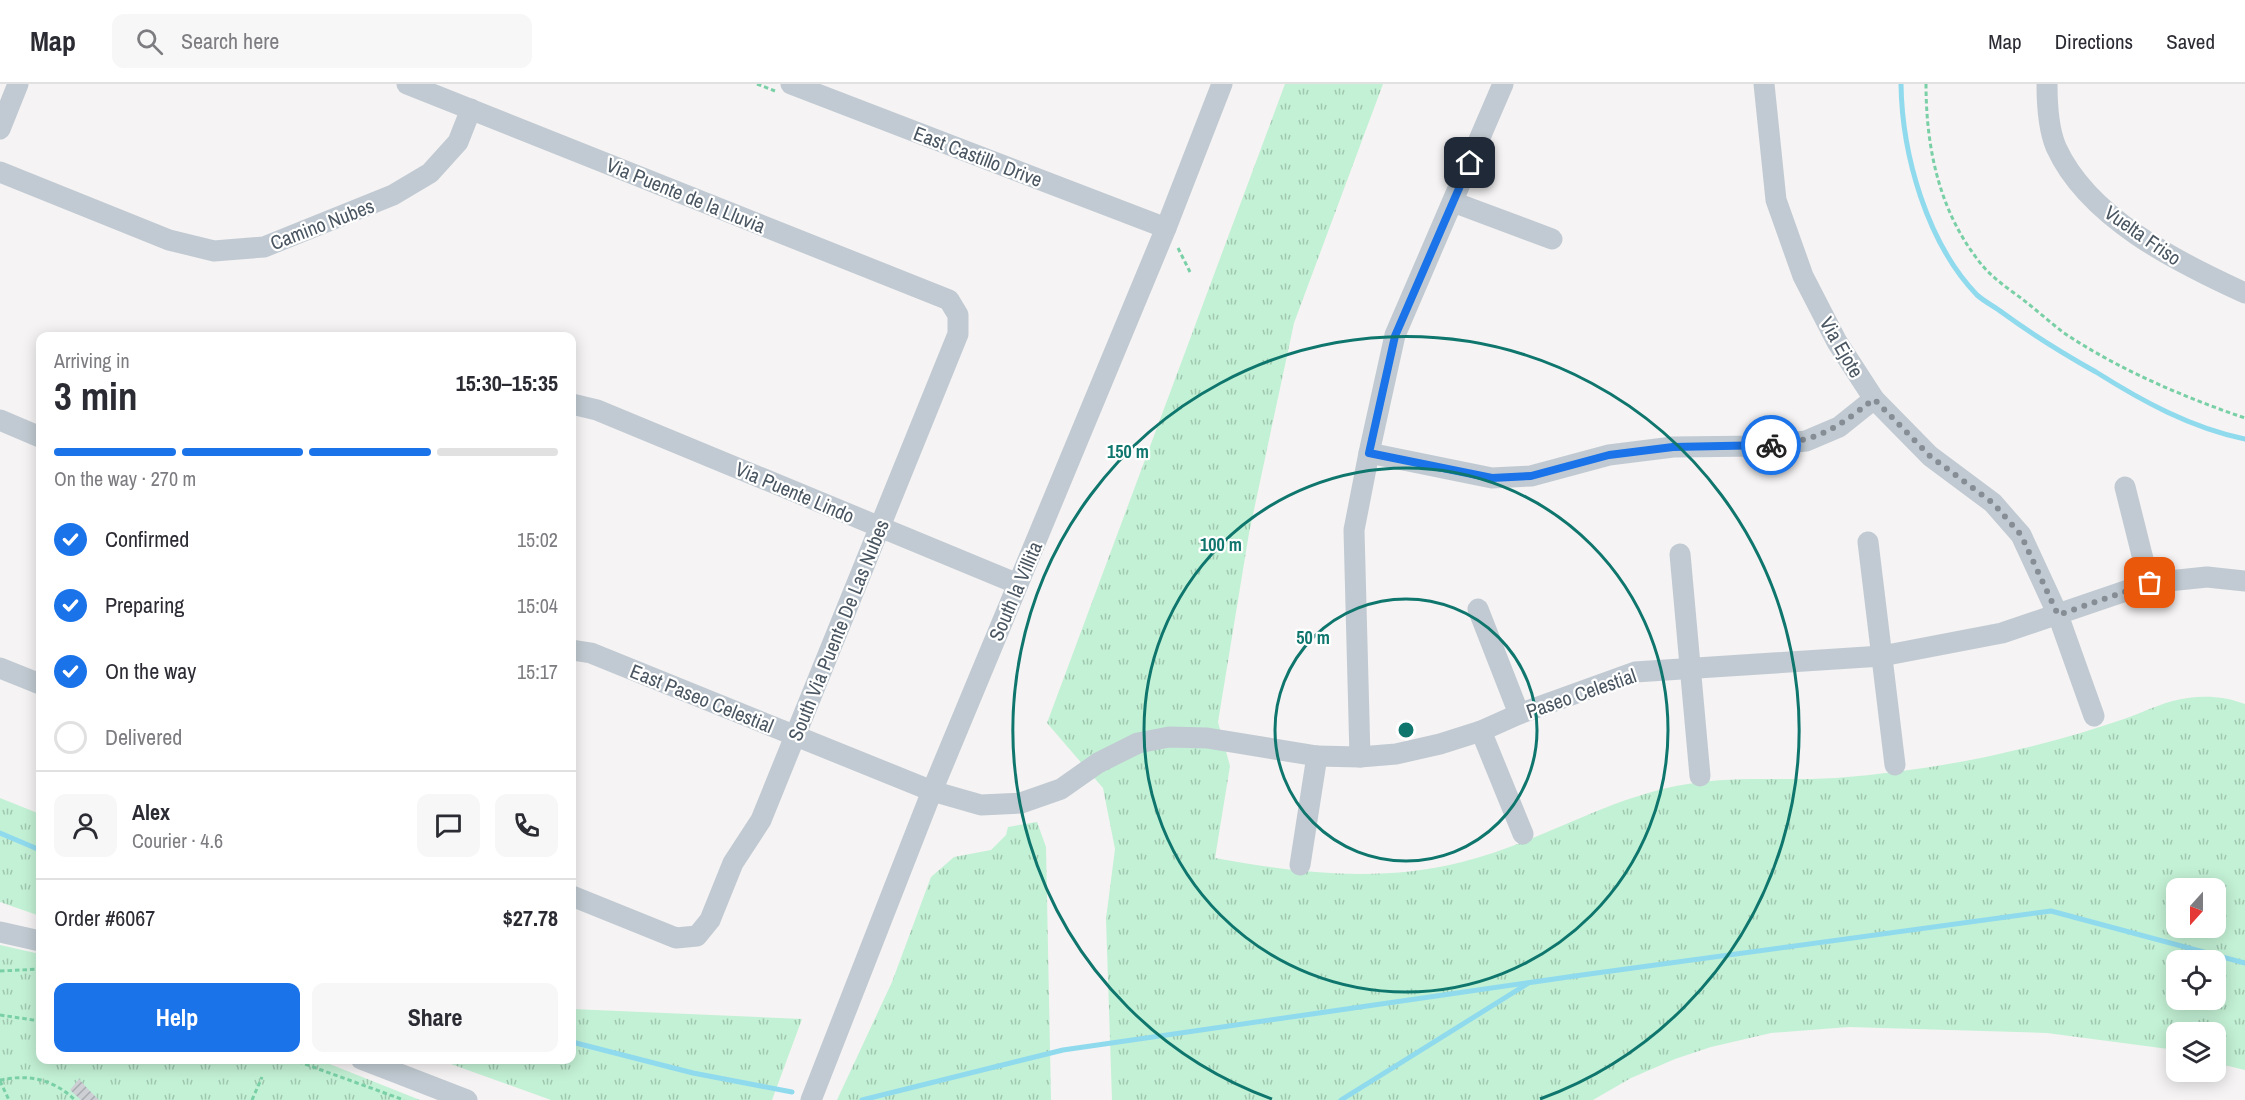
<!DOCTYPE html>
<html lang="en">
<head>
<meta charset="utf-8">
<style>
	body { margin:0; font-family:"Archivo Narrow",sans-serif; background:#f7f7f7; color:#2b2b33; height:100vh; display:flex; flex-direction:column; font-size:22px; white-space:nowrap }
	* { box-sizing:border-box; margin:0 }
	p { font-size:20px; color:#7c7c81 }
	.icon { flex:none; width:33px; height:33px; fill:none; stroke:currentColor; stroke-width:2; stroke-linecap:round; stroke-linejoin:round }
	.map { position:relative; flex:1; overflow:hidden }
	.sheet { position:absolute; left:36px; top:248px; width:540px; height:732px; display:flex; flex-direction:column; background:#fff; border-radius:12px; box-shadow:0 3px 15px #0003 }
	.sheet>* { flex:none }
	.needle { width:39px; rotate:201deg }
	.fabs { position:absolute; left:2166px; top:794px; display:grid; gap:12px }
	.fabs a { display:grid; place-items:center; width:60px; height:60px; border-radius:12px; background:#fff; box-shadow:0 3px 15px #0003; font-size:30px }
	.pin { position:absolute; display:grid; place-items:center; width:51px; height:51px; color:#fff; margin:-26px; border-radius:12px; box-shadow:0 3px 9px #0006 }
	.courier { position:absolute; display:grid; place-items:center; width:60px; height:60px; margin:-30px; border:4px solid #1a73e8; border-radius:50%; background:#fff; color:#222; box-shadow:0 2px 8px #0007 }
	.overview em { font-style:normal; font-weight:700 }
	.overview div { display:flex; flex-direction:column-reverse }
	.overview { display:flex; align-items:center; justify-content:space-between; height:102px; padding:0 18px }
	h1 { font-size:39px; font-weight:700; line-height:45px }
	.bar { display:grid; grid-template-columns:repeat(4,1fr); gap:9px 6px; align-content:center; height:72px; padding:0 18px }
	.bar i { height:8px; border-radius:4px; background:#e1e1e2 }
	.bar .current { background:#1a73e8 }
	.bar p { grid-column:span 4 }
	.line { display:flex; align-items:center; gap:15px; padding:0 18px; border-top:2px solid #e1e1e2 }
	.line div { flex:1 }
	.round { display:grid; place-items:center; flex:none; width:63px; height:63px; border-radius:12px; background:#f7f7f7 }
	ol { padding:0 18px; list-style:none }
	li { display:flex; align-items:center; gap:18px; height:66px }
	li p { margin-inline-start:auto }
	li .icon { padding:6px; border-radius:50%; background:#1a73e8; color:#fff; stroke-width:4 }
	li:last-child { color:#7c7c81 }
	li i { width:33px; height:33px; border:3px solid #e1e1e2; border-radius:50% }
	.action { display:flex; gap:12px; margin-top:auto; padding:12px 18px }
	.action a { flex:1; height:69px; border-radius:12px; background:#1a73e8; color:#fff; font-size:24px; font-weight:700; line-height:69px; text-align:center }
	.action a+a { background:#f7f7f7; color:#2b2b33 }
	header { display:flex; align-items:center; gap:36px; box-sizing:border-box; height:84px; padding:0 30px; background:#fff; border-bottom:2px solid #e1e1e2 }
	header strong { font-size:28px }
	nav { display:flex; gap:33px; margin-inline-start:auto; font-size:21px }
	.search { width:420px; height:54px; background:#f7f7f7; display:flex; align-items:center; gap:15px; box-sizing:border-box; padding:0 21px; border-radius:12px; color:#7c7c81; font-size:22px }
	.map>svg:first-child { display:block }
</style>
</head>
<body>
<header>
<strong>Map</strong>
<div class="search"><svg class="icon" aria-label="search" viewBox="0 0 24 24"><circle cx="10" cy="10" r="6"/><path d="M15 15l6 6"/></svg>Search here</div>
<nav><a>Map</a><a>Directions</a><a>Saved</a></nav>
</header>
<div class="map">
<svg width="2245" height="1016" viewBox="0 0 2245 1016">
	<defs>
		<pattern id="grass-tufts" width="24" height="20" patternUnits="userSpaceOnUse" patternTransform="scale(1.5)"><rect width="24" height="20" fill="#c3f1d5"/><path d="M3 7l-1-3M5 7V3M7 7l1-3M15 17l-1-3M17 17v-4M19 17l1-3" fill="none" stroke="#a0c6b0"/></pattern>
		<pattern id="building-hatch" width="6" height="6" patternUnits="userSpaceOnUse" patternTransform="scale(1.5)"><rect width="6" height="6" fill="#cdcfd5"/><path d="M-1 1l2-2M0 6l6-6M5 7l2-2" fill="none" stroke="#a8abb0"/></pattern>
	</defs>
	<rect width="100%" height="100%" fill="#f5f3f3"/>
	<g fill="url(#grass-tufts)" fill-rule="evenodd">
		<path d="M1285,0H1383L1294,239L1249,449L1218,638L1230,682L1215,774C1297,789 1380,799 1462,778C1540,759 1609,712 1688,700C1736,692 1787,697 1836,694C1898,689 1960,680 2020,665C2056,657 2092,646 2127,634C2146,627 2168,616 2188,614C2207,611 2227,613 2245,620V986L2216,979V948H2176V966L2047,949L1849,943L1771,949L1711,963L1675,975L1631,994L1593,1016H1112L1106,835L1115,765L1103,704L1047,639ZM2176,804H2216V843H2176ZM2176,876H2216V915H2176Z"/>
		<polygon points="0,714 40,730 40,832 0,818"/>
		<polygon points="1037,738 1046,763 1051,1016 837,1016 892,898 931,793 954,773 991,766 1006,751 1008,743"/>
		<polygon points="0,861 40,870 40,975 317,975 420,1016 0,1016"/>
		<polygon points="572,925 802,935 772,1016 551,1016 437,975 572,975"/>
	</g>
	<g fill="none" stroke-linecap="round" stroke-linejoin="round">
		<g stroke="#90daee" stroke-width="5">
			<path d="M1901,0C1902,71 1927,159 1977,211C1985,218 1995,223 2003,229C2033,251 2064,270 2096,288C2142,317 2191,344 2245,355"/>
			<polyline points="0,749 40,766"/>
			<polyline points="572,958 693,989 792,1008"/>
			<polyline points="862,1016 1063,966 1582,891 2051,827 2245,879"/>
			<polyline points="1341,1016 1527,900"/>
		</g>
	</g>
	<polygon fill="url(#building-hatch)" points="79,995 86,1003 99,1016 81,1016 70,1006"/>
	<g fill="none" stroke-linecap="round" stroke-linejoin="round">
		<g stroke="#7ad0a6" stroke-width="3" stroke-dasharray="4.5 3" stroke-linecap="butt">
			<polyline points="757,0 775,7"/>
			<path d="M1926,0C1926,61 1938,122 1975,172C1986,188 1999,198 2014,209C2031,221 2047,236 2064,249C2118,285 2183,313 2245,334"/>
			<polyline points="1178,164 1190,188"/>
			<polyline points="0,887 40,885"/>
			<polyline points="0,931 40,937"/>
			<polyline points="291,975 404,1016"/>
			<path d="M0,996C29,990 53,995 75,1016"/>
			<polyline points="0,997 9,1016"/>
			<polyline points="252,1016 262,993"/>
		</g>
		<g stroke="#c1cad2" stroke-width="21">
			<polyline points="407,0 949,216 958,231 958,250 761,736 733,779 710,836 697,852 676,854 572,812"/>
			<polyline points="791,0 1166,144"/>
			<polyline points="1764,0 1776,116 1803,192 1837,258 1874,315 1930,372 1993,419 2021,451 2058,531 2094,632"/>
			<path d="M2047,0C2047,20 2048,44 2056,63C2088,134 2177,178 2245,209"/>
			<polyline points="0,45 18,0"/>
			<polyline points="0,88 169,156 214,167 264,163 393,111 430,89 458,58 471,25"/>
			<polyline points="1453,118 1552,155"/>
			<polyline points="572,320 597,326 1018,500"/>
			<polyline points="0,336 40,353"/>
			<polyline points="1369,369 1492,394 1531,392 1609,371 1673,363 1760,362 1806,357 1839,343 1874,315"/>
			<polyline points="2125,403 2149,499"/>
			<polyline points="1868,458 1895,681"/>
			<polyline points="1680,470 1700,692"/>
			<polyline points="1478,525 1519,630"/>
			<polyline points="572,566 591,569 932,707 981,721 1021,719 1061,705 1098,679 1138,659 1169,653 1207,654 1317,672 1360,673 1396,670 1440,660 1481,647 1519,630 1635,588 1882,572 2002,549 2149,499 2207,493 2245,497"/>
			<polyline points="0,584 40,600"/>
			<polyline points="1481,647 1523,750"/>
			<polyline points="1360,673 1354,446 1369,369 1395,251 1503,0"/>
			<polyline points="1300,781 1317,672"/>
			<polyline points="0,848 40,857"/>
			<polyline points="361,975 467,1016"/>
			<polyline points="811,1016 932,707 1166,144 1222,0"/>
		</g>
	</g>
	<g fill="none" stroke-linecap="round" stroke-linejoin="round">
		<path stroke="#868d94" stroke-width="6" stroke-dasharray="0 10.8" d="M1771,361C1822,355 1834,346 1874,315L1930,372L1993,419L2021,451L2058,531L2150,499"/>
		<polyline stroke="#1a73e8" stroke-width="8" points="1470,79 1395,252 1369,369 1492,394 1531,392 1609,371 1673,363 1771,361"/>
	</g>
	<g fill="none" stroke="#0f766e" stroke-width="3">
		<circle cx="1406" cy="646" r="131"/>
		<circle cx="1406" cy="646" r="262"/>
		<path d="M1272 1015A393 393 0 1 1 1540 1015"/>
	</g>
	<g text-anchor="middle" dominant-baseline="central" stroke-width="4.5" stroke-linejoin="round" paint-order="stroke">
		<g font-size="20" fill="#4a5661" stroke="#fff">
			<text transform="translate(978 72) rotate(21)">East Castillo Drive</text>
			<text transform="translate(686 111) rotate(22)">Via Puente de la Lluvia</text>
			<text transform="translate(322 140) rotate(-21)">Camino Nubes</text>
			<text transform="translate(2143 151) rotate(35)">Vuelta Friso</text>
			<text transform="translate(1842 263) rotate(60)">Via Ejote</text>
			<text transform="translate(795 408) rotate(23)">Via Puente Lindo</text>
			<text transform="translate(1015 507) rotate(-67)">South la Villita</text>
			<text transform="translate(838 546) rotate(-68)">South Via Puente De Las Nubes</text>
			<text transform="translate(1581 609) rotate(-19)">Paseo Celestial</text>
			<text transform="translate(702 614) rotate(22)">East Paseo Celestial</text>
		</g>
	</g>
	<circle cx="1406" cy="646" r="9" fill="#0f766e" stroke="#fff" stroke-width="3"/>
	<g font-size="18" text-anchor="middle" font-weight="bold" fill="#0f766e" stroke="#fff" stroke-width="4.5" stroke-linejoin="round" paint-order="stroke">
		<text x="1128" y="374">150 m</text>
		<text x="1221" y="467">100 m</text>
		<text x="1313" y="560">50 m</text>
	</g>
</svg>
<div class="fabs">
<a><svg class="needle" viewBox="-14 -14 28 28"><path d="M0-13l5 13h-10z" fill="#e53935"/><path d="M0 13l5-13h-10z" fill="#7c7c81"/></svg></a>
<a><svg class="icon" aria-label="locate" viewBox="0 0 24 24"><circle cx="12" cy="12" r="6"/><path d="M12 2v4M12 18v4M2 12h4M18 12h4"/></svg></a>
<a><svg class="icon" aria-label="layers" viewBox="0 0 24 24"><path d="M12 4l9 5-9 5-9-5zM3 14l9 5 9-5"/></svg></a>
</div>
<div class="pin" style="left:2150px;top:499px;background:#ea580c"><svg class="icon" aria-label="bag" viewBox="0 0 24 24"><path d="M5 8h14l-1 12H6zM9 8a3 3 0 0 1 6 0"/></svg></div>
<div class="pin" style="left:1470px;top:79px;background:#1f2937"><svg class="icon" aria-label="home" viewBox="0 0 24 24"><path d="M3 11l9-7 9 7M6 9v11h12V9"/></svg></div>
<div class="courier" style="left:1771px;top:361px"><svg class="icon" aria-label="bike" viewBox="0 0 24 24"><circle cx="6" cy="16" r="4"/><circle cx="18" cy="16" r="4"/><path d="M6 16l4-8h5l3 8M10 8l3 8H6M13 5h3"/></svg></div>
<section class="sheet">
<div class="overview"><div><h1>3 min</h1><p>Arriving in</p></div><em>15:30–15:35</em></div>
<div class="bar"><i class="current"></i><i class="current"></i><i class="current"></i><i></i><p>On the way · 270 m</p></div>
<ol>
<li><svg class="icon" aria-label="check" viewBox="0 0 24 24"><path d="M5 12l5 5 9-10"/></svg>Confirmed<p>15:02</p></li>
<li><svg class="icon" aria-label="check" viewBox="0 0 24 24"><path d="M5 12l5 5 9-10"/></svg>Preparing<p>15:04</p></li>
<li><svg class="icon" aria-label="check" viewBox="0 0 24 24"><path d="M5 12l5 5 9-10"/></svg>On the way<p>15:17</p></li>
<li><i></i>Delivered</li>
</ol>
<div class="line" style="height:108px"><a class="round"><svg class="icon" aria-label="person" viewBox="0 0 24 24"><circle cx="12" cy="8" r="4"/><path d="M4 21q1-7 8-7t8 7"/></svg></a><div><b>Alex</b><p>Courier · 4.6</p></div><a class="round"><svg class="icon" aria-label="chat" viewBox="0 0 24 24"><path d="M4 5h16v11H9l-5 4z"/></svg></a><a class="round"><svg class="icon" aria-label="phone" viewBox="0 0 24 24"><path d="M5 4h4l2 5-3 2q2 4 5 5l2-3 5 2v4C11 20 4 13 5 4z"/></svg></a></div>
<div class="line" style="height:78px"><div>Order #6067</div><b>$27.78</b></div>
<div class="action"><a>Help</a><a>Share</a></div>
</section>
</div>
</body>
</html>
